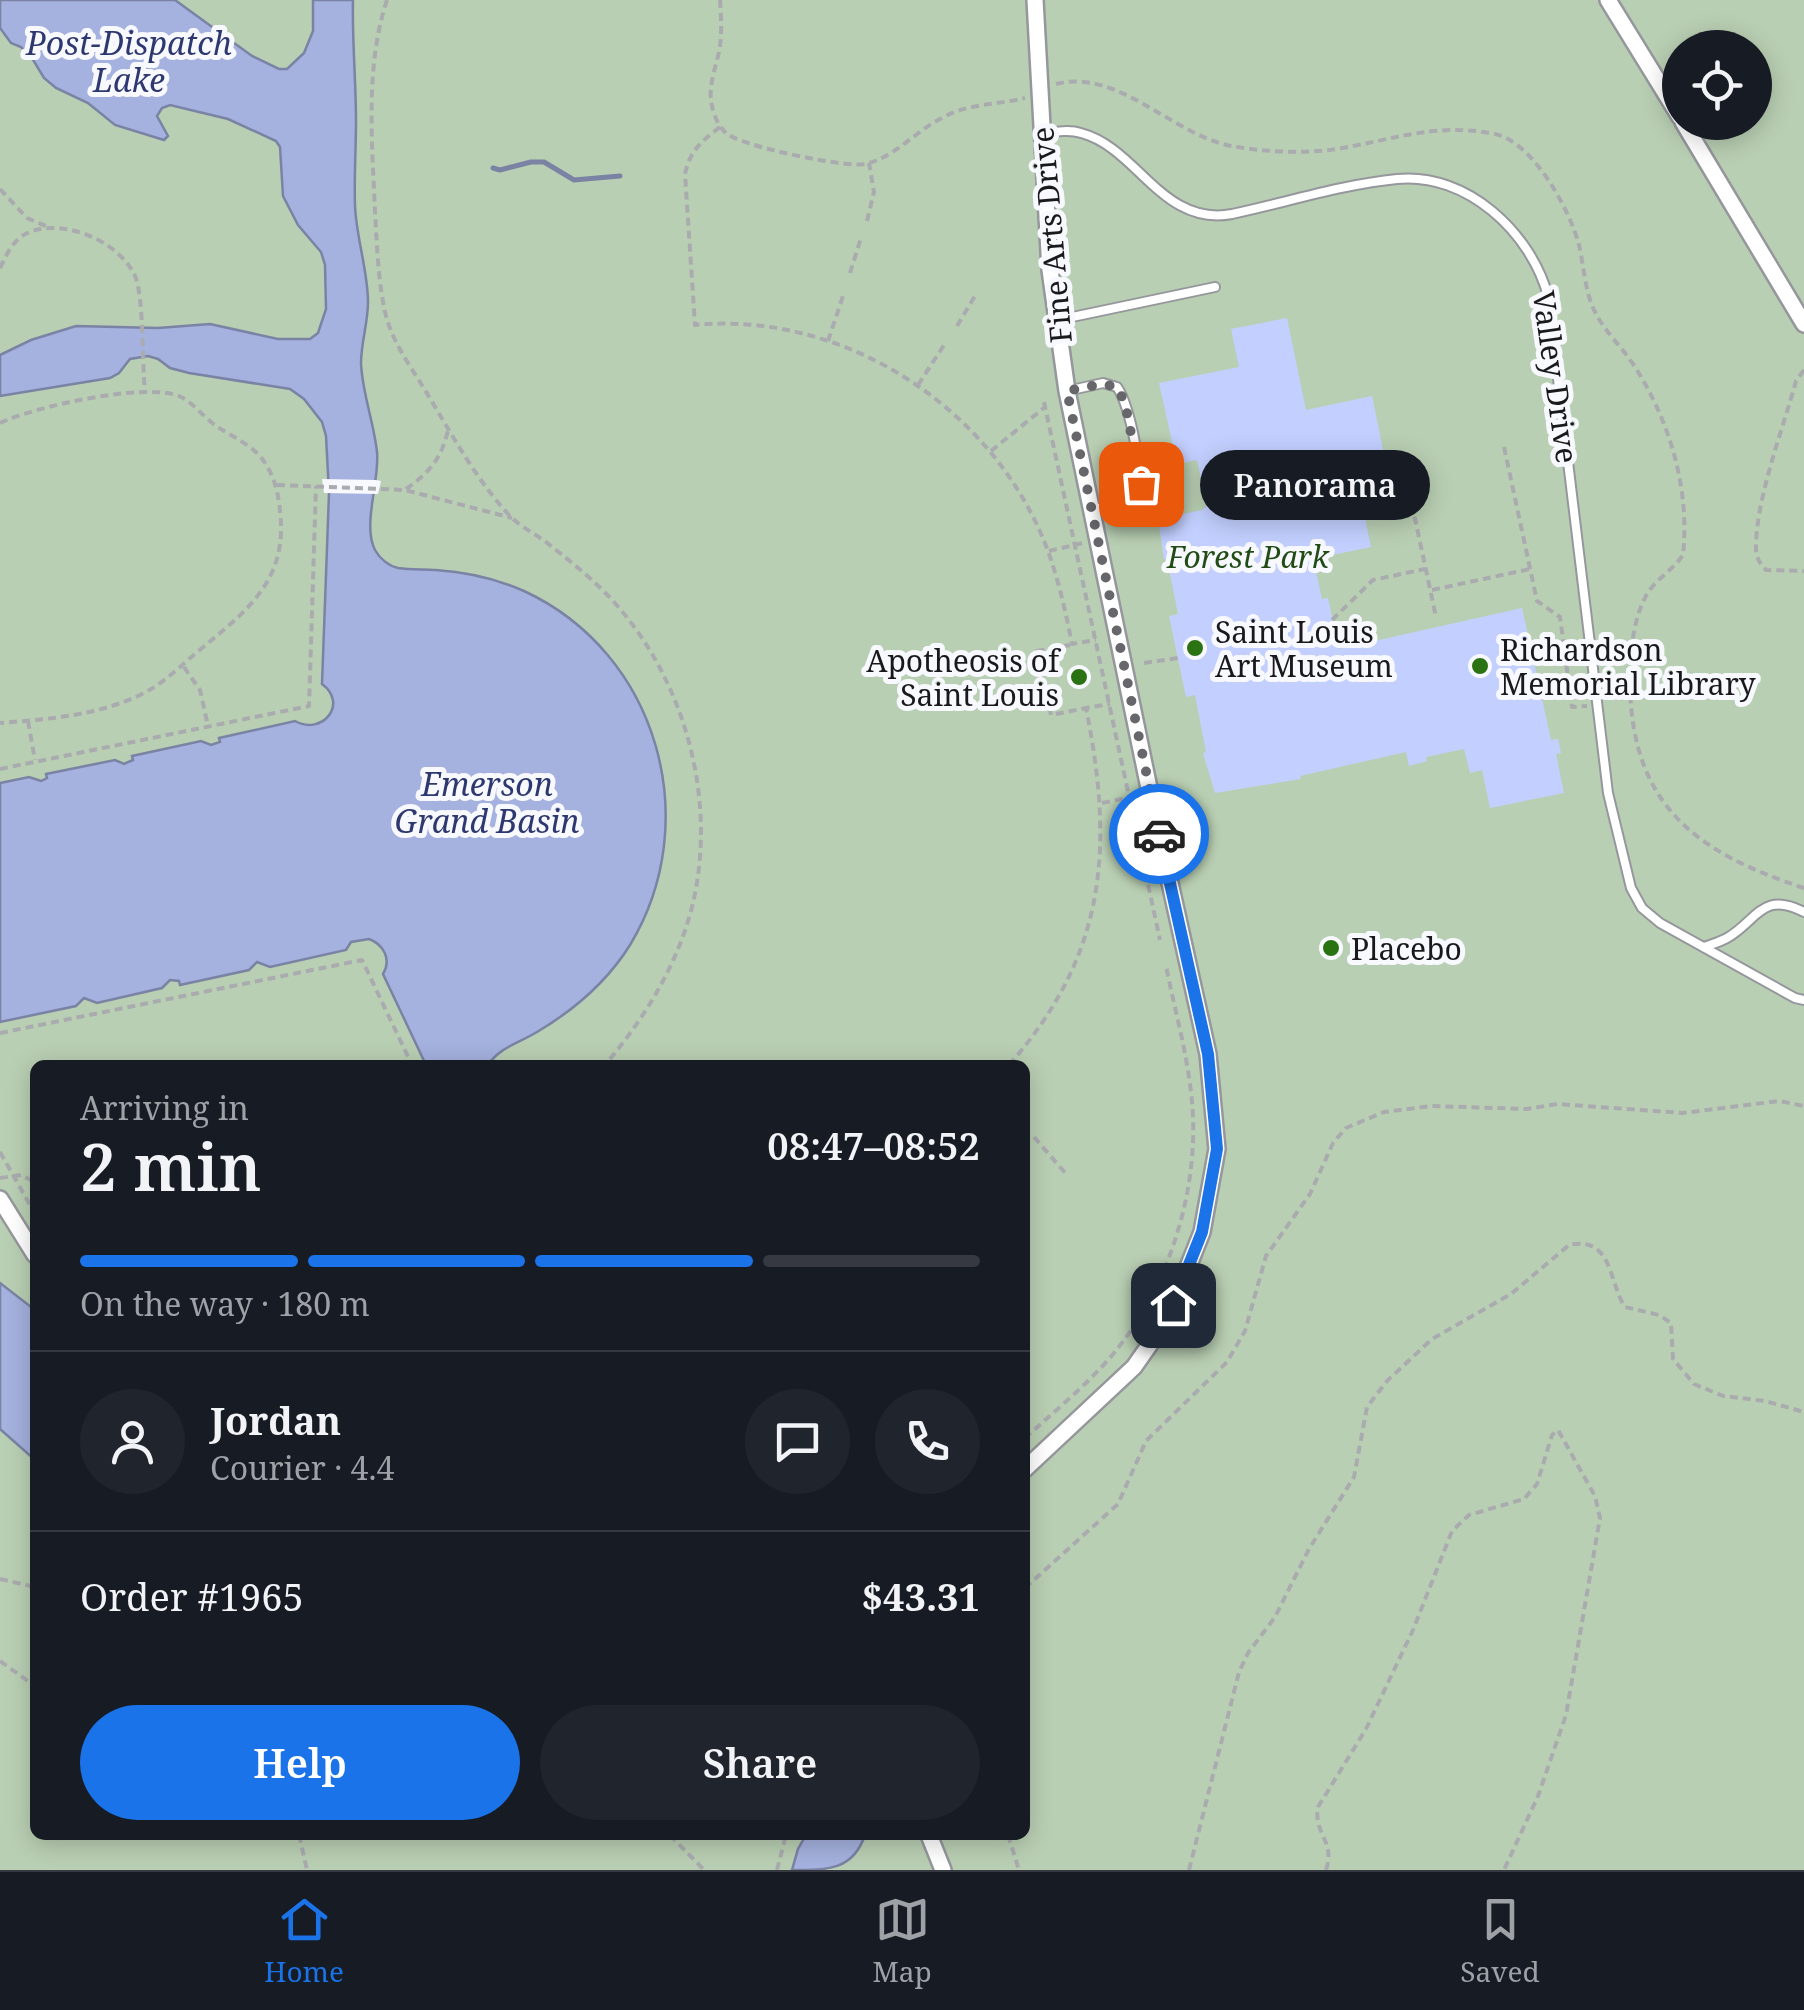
<!DOCTYPE html>
<html lang="en">
<head>
<meta charset="utf-8">
<style>
	body { margin:0; font-family:"Noto Serif",serif; background:#20242c; color:#f1f3f6; height:100vh; display:flex; flex-direction:column; font-size:38px; white-space:nowrap }
	* { box-sizing:border-box; margin:0 }
	p { font-size:32px; color:#9ea1a6 }
	.icon { flex:none; width:55px; height:55px; fill:none; stroke:currentColor; stroke-width:2; stroke-linecap:round; stroke-linejoin:round }
	.map { position:relative; flex:1; overflow:hidden }
	.sheet { position:absolute; left:30px; top:1060px; width:1000px; height:780px; display:flex; flex-direction:column; background:#171b24; border-radius:15px; box-shadow:0 5px 25px #0003 }
	.sheet>* { flex:none }
	.tools { position:absolute; left:1662px; top:30px; display:grid; gap:20px }
	.tools a { display:grid; place-items:center; width:110px; height:110px; border-radius:50%; background:#171b24; box-shadow:0 5px 25px #0003; font-size:50px }
	.pin { position:absolute; display:grid; place-items:center; width:85px; height:85px; color:#fff; margin:-42px; border-radius:20px; box-shadow:0 5px 15px #0006 }
	.courier { position:absolute; display:grid; place-items:center; width:100px; height:100px; margin:-50px; border:8px solid #1a73e8; border-radius:50%; background:#fff; color:#222; box-shadow:0 2px 12px #0007 }
	.bubble { position:absolute; height:70px; border-radius:35px; background:#171b24; box-shadow:0 5px 25px #0003; font-size:32px; font-weight:600; line-height:70px; text-align:center }
	.headline em { font-style:normal; font-weight:600 }
	.headline div { display:flex; flex-direction:column-reverse }
	.headline { display:flex; align-items:center; justify-content:space-between; height:170px; padding:0 50px }
	h1 { font-size:65px; font-weight:600; line-height:75px }
	.bar { display:grid; grid-template-columns:repeat(4,1fr); gap:15px 10px; align-content:center; height:120px; padding:0 50px }
	.bar i { height:12px; border-radius:8px; background:#363941 }
	.bar .on { background:#1a73e8 }
	.bar p { grid-column:span 4 }
	.line { display:flex; align-items:center; gap:25px; padding:0 50px; border-top:2px solid #363941 }
	.line div { flex:1 }
	.round { display:grid; place-items:center; flex:none; width:105px; height:105px; border-radius:52px; background:#20242c }
	.primary-button { display:flex; gap:20px; margin-top:auto; padding:20px 50px }
	.primary-button a { flex:1; height:115px; border-radius:60px; background:#1a73e8; color:#fff; font-size:40px; font-weight:600; line-height:115px; text-align:center }
	.primary-button a+a { background:#20242c; color:#f1f3f6 }
	.menu { display:flex; justify-content:space-around; align-items:center; height:140px; border-top:2px solid #363941; background:#171b24; font-size:28px; color:#9ea1a6 }
	.menu a { display:grid; justify-items:center; gap:5px }
	.menu .on { color:#1a73e8 }
	.map>svg:first-child { display:block }
</style>
</head>
<body>
<div class="map">
<svg width="1804" height="1870" viewBox="0 0 1804 1870">
	<rect width="100%" height="100%" fill="#f8f9ff"/>
	<path fill="#b9cfb3" fill-rule="evenodd" d="M0,0H1804V1870H0ZM1680,48H1755V122H1680ZM35,1065H1025V1835H35Z"/>
	<g fill="#a5b1de" stroke="#7b83a4" stroke-width="2.5">
		<path d="M0,0H175L252,56L279,69H287L304,53L313,31V0H353C352,40 356,81 356,121C356,149 354,177 355,205C356,237 368,271 368,302C368,323 361,343 361,363C362,392 374,423 377,452C380,480 362,525 375,550C380,559 389,566 398,568C411,570 424,569 436,570C466,572 497,579 524,591C658,653 705,821 630,945C607,982 574,1010 537,1032C519,1043 500,1047 488,1065H426L383,974C392,959 383,944 369,939L351,942L346,950L270,967L257,962L249,970L180,985L179,981L170,980L162,988L97,1003L84,998L76,1006L0,1022V783L29,777L41,781L47,778L46,774L115,760L124,764L133,760L132,756L201,741L211,745L220,742L219,738L295,721C322,736 349,704 322,684L329,493L326,436L322,422L304,399L290,389L189,373L170,368L158,359L148,356L130,359L119,373L110,378L0,396V355L31,340L76,326L158,328L210,324L278,339H310L318,333L326,309L325,265L321,252L298,225L283,196L280,147L276,141L228,119L170,105L162,108L157,116L168,136L164,140L115,125L88,103L56,88L44,78L32,58L21,47L11,43L0,28Z"/>
		<polygon points="0,1283 35,1310 35,1460 0,1429"/>
		<path d="M806,1835H865C853,1870 829,1870 792,1870L798,1849Z"/>
	</g>
	<polygon fill="#f8f9ff" points="322,479 376,480 381,481 378,494 324,493"/>
	<g fill="none" stroke-linecap="round" stroke-linejoin="round">
		<polyline stroke="#7b83a4" stroke-width="5" points="493,168 500,170 531,162 544,162 574,180 620,176"/>
	</g>
	<polygon fill="#c3d0ff" points="1287,318 1306,410 1372,396 1384,454 1353,461 1371,547 1313,559 1322,599 1328,598 1339,649 1522,608 1551,740 1558,739 1561,753 1556,754 1564,793 1490,808 1482,770 1470,773 1464,749 1426,757 1427,761 1409,766 1406,752 1300,776 1301,779 1215,793 1203,753 1206,752 1195,695 1186,697 1169,616 1178,614 1167,559 1164,559 1158,519 1202,510 1207,506 1197,460 1177,464 1159,383 1239,367 1231,329"/>
	<g fill="none" stroke-linecap="round" stroke-linejoin="round">
		<defs>
			<g id="service">
				<path d="M1041,134C1054,132 1069,129 1081,133C1138,148 1162,227 1232,214C1284,203 1344,184 1397,179C1467,172 1531,233 1548,296L1608,793L1631,888L1642,908L1660,923L1795,998L1804,1000"/>
				<polyline points="1058,320 1215,287"/>
				<path d="M1067,391L1103,383L1117,387C1130,404 1145,479 1136,497L1091,510"/>
				<path d="M1704,947C1712,944 1720,942 1727,938C1757,921 1762,890 1804,912"/>
			</g>
			<g id="minor">
				<polyline points="1608,0 1680,117"/>
				<polyline points="1683,122 1804,324"/>
				<polyline points="0,1199 35,1255"/>
				<polyline points="1025,1469 1134,1367 1155,1337 1173,1305 1202,1232 1217,1149 1208,1054 1150,793 1067,391 1050,270 1035,0"/>
				<polyline points="929,1835 943,1870"/>
			</g>
		</defs>
		<use href="#service" stroke="#95979c" stroke-width="12"/>
		<use href="#minor" stroke="#95979c" stroke-width="20"/>
		<g stroke="#aaabaf" stroke-width="4" stroke-dasharray="8 5" stroke-linecap="butt">
			<path d="M387,0C365,66 372,142 375,211C377,245 378,283 386,316C393,343 411,367 425,390C451,433 475,478 509,515C519,526 534,533 546,542C570,561 594,580 614,602C686,682 718,802 692,907C677,966 644,1019 605,1065"/>
			<path d="M720,0C721,15 722,31 720,46C717,66 707,86 712,106C714,115 718,126 726,133C740,146 845,168 865,164C896,157 916,130 944,117C970,103 997,105 1025,98"/>
			<path d="M1056,84C1118,68 1171,134 1231,146C1265,152 1303,154 1337,149C1392,140 1437,122 1495,134C1533,142 1570,210 1579,245C1584,266 1585,293 1595,312C1605,332 1623,348 1635,367C1670,422 1690,489 1683,555C1673,570 1656,579 1647,594C1632,621 1630,655 1630,685C1632,806 1697,853 1804,888"/>
			<path d="M720,127C702,141 690,150 685,174L695,325C831,312 968,392 1031,513C1053,554 1063,599 1072,644L1096,640"/>
			<polyline points="0,189 27,218 46,226"/>
			<polyline points="867,221 874,192 869,163"/>
			<path d="M0,268C6,256 11,244 22,236C57,214 119,240 135,276C144,296 142,365 145,392"/>
			<polyline points="850,273 861,238"/>
			<polyline points="957,326 975,296"/>
			<polyline points="828,341 844,293"/>
			<path d="M1804,370L1796,381C1783,429 1755,501 1756,550C1757,559 1760,564 1766,570L1804,571"/>
			<polyline points="918,385 946,342"/>
			<polyline points="1044,402 1160,940"/>
			<path d="M0,423C33,407 145,382 179,396C193,402 202,416 215,425C229,435 246,442 259,455C273,471 278,490 280,511C288,579 249,609 202,648C181,665 166,682 142,694C97,716 48,719 0,723"/>
			<polyline points="1504,447 1537,601 1560,617 1572,707 1587,706"/>
			<polyline points="991,451 1045,407"/>
			<polyline points="1401,453 1436,617"/>
			<polyline points="277,485 405,490 512,518"/>
			<path d="M406,489C429,473 442,458 448,430"/>
			<polyline points="1049,551 1083,543"/>
			<polyline points="1432,590 1530,569"/>
			<polyline points="1332,620 1373,580 1425,569"/>
			<polyline points="1070,645 1037,651 1051,715 1086,708"/>
			<polyline points="1144,663 1178,658"/>
			<polyline points="184,667 200,690 208,726"/>
			<polyline points="28,721 35,760"/>
			<polyline points="0,769 309,706 316,486"/>
			<polyline points="1102,803 1136,796"/>
			<polyline points="0,1033 362,960 412,1065"/>
			<path d="M1009,1065C1107,954 1114,847 1086,708L1110,704"/>
			<polyline points="1034,1137 1067,1175"/>
			<polyline points="0,1152 35,1214"/>
			<polyline points="0,1178 21,1175 35,1182"/>
			<path d="M1025,1438C1055,1411 1088,1384 1114,1353C1169,1286 1200,1189 1192,1102C1188,1056 1175,1011 1166,966"/>
			<polyline points="0,1579 35,1587"/>
			<polyline points="1025,1588 1118,1504 1146,1441 1227,1362 1245,1331 1266,1256 1310,1194 1333,1143 1346,1128 1384,1112 1432,1106 1527,1109 1557,1104 1683,1113 1779,1101 1804,1106"/>
			<polyline points="0,1661 35,1686"/>
			<polyline points="299,1835 307,1870"/>
			<polyline points="670,1835 704,1870"/>
			<polyline points="1008,1835 1019,1870"/>
			<polyline points="777,1870 786,1835"/>
			<path d="M1189,1870L1239,1672L1248,1653L1275,1617L1309,1549L1354,1477L1367,1407L1387,1381L1432,1339L1511,1294L1569,1245C1613,1235 1609,1284 1625,1307L1659,1315L1671,1323L1673,1359L1694,1384L1723,1396L1765,1401L1804,1412"/>
			<path d="M1326,1870C1336,1842 1313,1833 1318,1807L1366,1729L1413,1630L1452,1531L1469,1515L1524,1499L1537,1484L1552,1435L1558,1430L1595,1496L1600,1518L1566,1715L1538,1796L1504,1870"/>
		</g>
		<use href="#service" stroke="#fff" stroke-width="8"/>
		<use href="#minor" stroke="#fff" stroke-width="15"/>
	</g>
	<g fill="none" stroke-linecap="round" stroke-linejoin="round">
		<polyline stroke="#67676b" stroke-width="10" stroke-dasharray="0 18" points="1141,484 1125,403 1117,387 1102,384 1067,391 1159,834"/>
		<polyline stroke="#1a73e8" stroke-width="12" points="1159,834 1208,1054 1217,1149 1202,1232 1173,1305"/>
	</g>
	<g fill="#2b7213" stroke="#f8f9ff" stroke-width="4">
		<circle cx="1195" cy="648" r="10"/>
		<circle cx="1480" cy="666" r="10"/>
		<circle cx="1079" cy="677" r="10"/>
		<circle cx="1331" cy="948" r="10"/>
	</g>
	<g text-anchor="middle" dominant-baseline="central" stroke-width="10" stroke-linejoin="round" paint-order="stroke">
		<g font-size="30" fill="#19191b" stroke="#f8f9ff">
			<text transform="translate(1051 235) rotate(-95)">Fine Arts Drive</text>
			<text transform="translate(1556 377) rotate(82)">Valley Drive</text>
		</g>
		<g font-size="30" font-style="italic" fill="#214c15" stroke="#f8f9ff">
			<text x="1248" y="556">Forest Park</text>
		</g>
		<g font-size="30" fill="#19191b" stroke="#f8f9ff" text-anchor="start">
			<text x="1215" y="631">Saint Louis<tspan x="1215" dy="34">Art Museum</tspan></text>
			<text x="1500" y="649">Richardson<tspan x="1500" dy="34">Memorial Library</tspan></text>
			<text x="1059" y="660" text-anchor="end">Apotheosis of<tspan x="1059" dy="34">Saint Louis</tspan></text>
			<text x="1351" y="948">Placebo</text>
		</g>
		<g font-size="32" font-style="italic" fill="#2e3870" stroke="#f8f9ff">
			<text x="129" y="42">Post-Dispatch<tspan x="129" dy="37">Lake</tspan></text>
			<text x="487" y="783">Emerson<tspan x="487" dy="37">Grand Basin</tspan></text>
		</g>
	</g>
</svg>
<div class="tools">
<a><svg class="icon" aria-label="locate" viewBox="0 0 24 24"><circle cx="12" cy="12" r="6"/><path d="M12 2v4M12 18v4M2 12h4M18 12h4"/></svg></a>
</div>
<div class="pin" style="left:1141px;top:484px;background:#ea580c"><svg class="icon" aria-label="bag" viewBox="0 0 24 24"><path d="M5 8h14l-1 12H6zM9 8a3 3 0 0 1 6 0"/></svg></div>
<div class="pin" style="left:1173px;top:1305px;background:#1f2937"><svg class="icon" aria-label="home" viewBox="0 0 24 24"><path d="M3 11l9-7 9 7M6 9v11h12V9"/></svg></div>
<div class="courier" style="left:1159px;top:834px"><svg class="icon" aria-label="car" viewBox="0 0 24 24"><path d="M5 17H2v-5l4-1 3-4h7l3 4 3 1v5h-3M9 17h6M6 11h13"/><circle cx="7" cy="17" r="2"/><circle cx="17" cy="17" r="2"/></svg></div>
<div class="bubble" style="left:1200px;top:450px;width:230px">Panorama</div>
<section class="sheet">
<div class="headline"><div><h1>2 min</h1><p>Arriving in</p></div><em>08:47–08:52</em></div>
<div class="bar"><i class="on"></i><i class="on"></i><i class="on"></i><i></i><p>On the way · 180 m</p></div>
<div class="line" style="height:180px"><a class="round"><svg class="icon" aria-label="person" viewBox="0 0 24 24"><circle cx="12" cy="8" r="4"/><path d="M4 21q1-7 8-7t8 7"/></svg></a><div><b>Jordan</b><p>Courier · 4.4</p></div><a class="round"><svg class="icon" aria-label="chat" viewBox="0 0 24 24"><path d="M4 5h16v11H9l-5 4z"/></svg></a><a class="round"><svg class="icon" aria-label="phone" viewBox="0 0 24 24"><path d="M5 4h4l2 5-3 2q2 4 5 5l2-3 5 2v4C11 20 4 13 5 4z"/></svg></a></div>
<div class="line" style="height:130px"><div>Order #1965</div><b>$43.31</b></div>
<div class="primary-button"><a>Help</a><a>Share</a></div>
</section>
</div>
<nav class="menu">
<a class="on"><svg class="icon" aria-label="home" viewBox="0 0 24 24"><path d="M3 11l9-7 9 7M6 9v11h12V9"/></svg>Home</a>
<a><svg class="icon" aria-label="map" viewBox="0 0 24 24"><path d="M3 6l6-2 6 2 6-2v14l-6 2-6-2-6 2zM9 4v14M15 6v14"/></svg>Map</a>
<a><svg class="icon" aria-label="saved" viewBox="0 0 24 24"><path d="M7 4h10v16l-5-4-5 4z"/></svg>Saved</a>
</nav>
</body>
</html>
